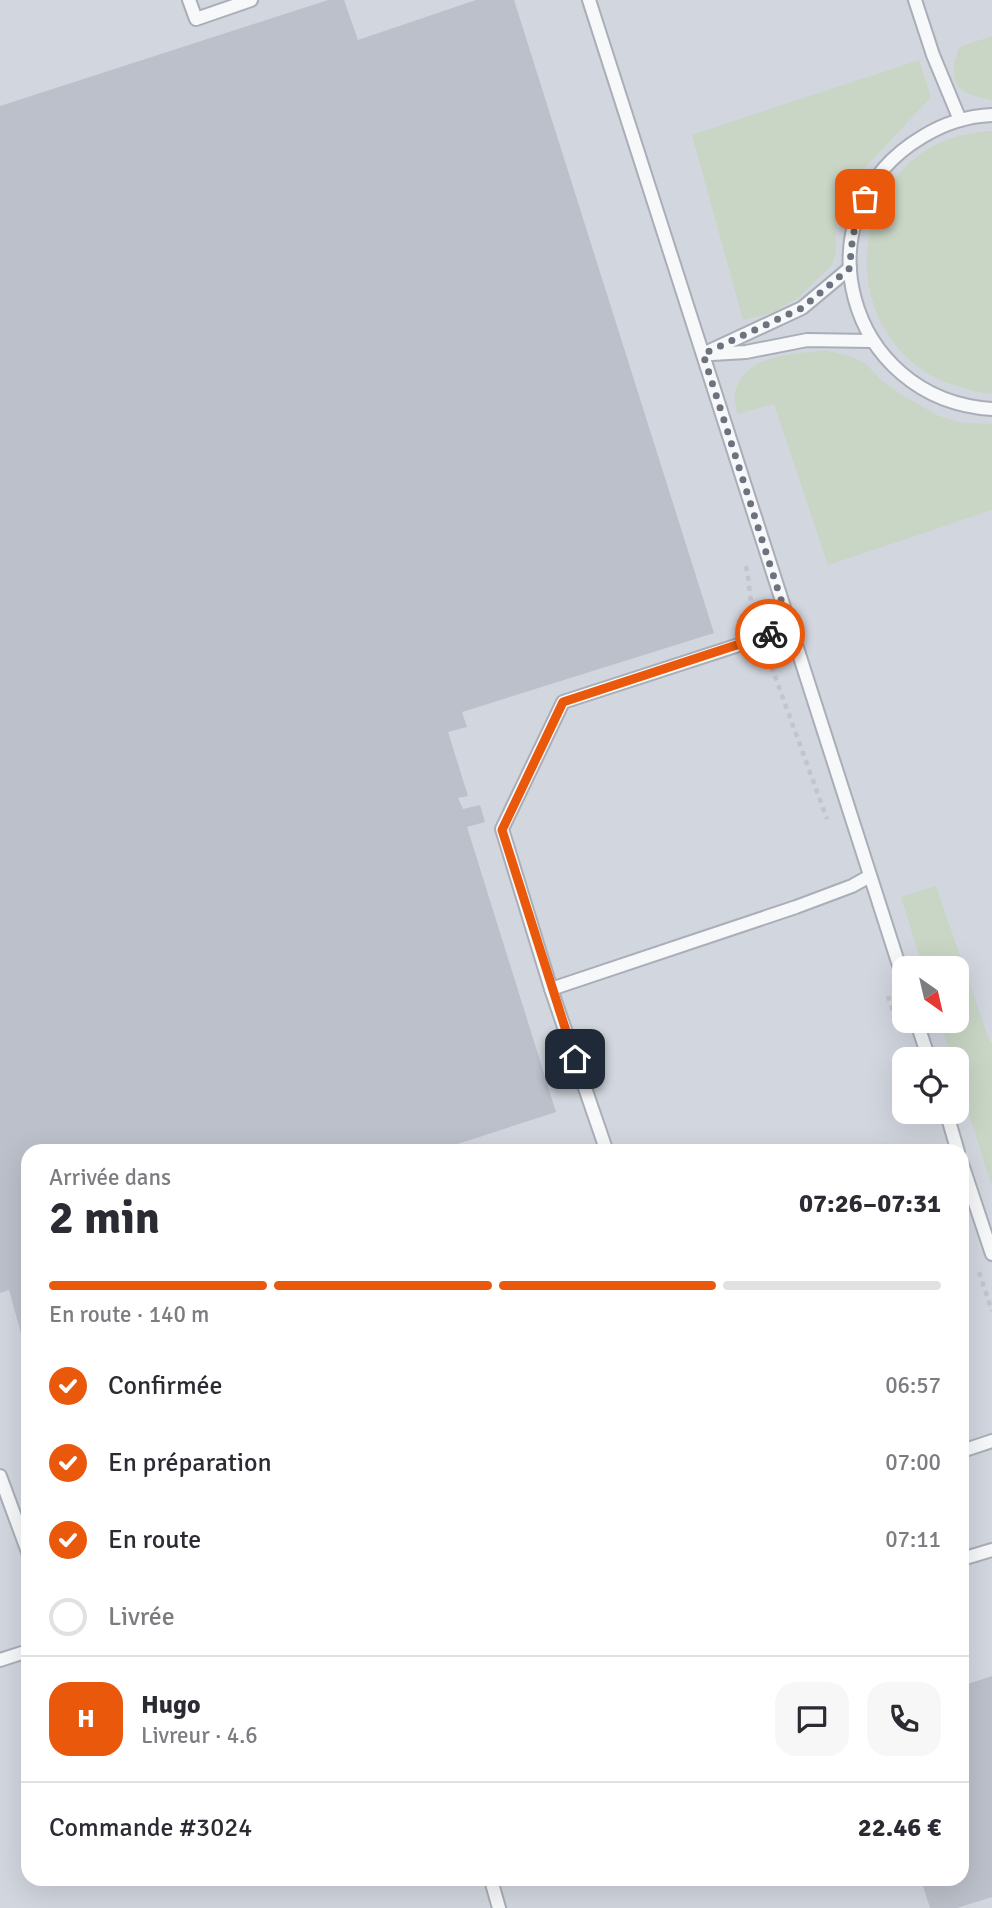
<!DOCTYPE html>
<html lang="fr">
<head>
<meta charset="utf-8">
<style>
	body { margin:0; font-family:Signika,sans-serif; background:#f7f7f7; color:#2b2b33; height:100vh; display:flex; flex-direction:column; font-size:26px; white-space:nowrap }
	* { box-sizing:border-box; margin:0 }
	p { font-size:23px; color:#7c7c81 }
	.icon { flex:none; width:38px; height:38px; fill:none; stroke:currentColor; stroke-width:2; stroke-linecap:round; stroke-linejoin:round }
	.map { position:relative; flex:1; overflow:hidden }
	.side { position:absolute; left:21px; top:1144px; width:948px; height:742px; display:flex; flex-direction:column; background:#fff; border-radius:21px; box-shadow:0 7px 28px #0002 }
	.side>* { flex:none }
	.needle { width:46px; rotate:146deg }
	.buttons { position:absolute; left:892px; top:956px; display:grid; gap:14px }
	.buttons a { display:grid; place-items:center; width:77px; height:77px; border-radius:14px; background:#fff; box-shadow:0 7px 28px #0002; font-size:35px }
	.pin { position:absolute; display:grid; place-items:center; width:60px; height:60px; color:#fff; margin:-30px; border-radius:14px; box-shadow:0 4px 10px #0006 }
	.courier { position:absolute; display:grid; place-items:center; width:70px; height:70px; margin:-35px; border:5px solid #ea580c; border-radius:50%; background:#fff; color:#222; box-shadow:0 2px 9px #0007 }
	.headline em { font-style:normal; font-weight:700 }
	.headline div { display:flex; flex-direction:column-reverse }
	.headline { display:flex; align-items:center; justify-content:space-between; height:119px; padding:0 28px }
	h1 { font-size:46px; font-weight:700; line-height:52px }
	.bar { display:grid; grid-template-columns:repeat(4,1fr); gap:10px 7px; align-content:center; height:84px; padding:0 28px }
	.bar i { height:9px; border-radius:5px; background:#e1e1e2 }
	.bar .active { background:#ea580c }
	.bar p { grid-column:span 4 }
	.line { display:flex; align-items:center; gap:18px; padding:0 28px; border-top:2px solid #e1e1e2 }
	.line div { flex:1 }
	.round { display:grid; place-items:center; flex:none; width:74px; height:74px; border-radius:21px; background:#f7f7f7 }
	ol { padding:0 28px; list-style:none }
	li { display:flex; align-items:center; gap:21px; height:77px }
	li p { margin-inline-start:auto }
	li .icon { padding:7px; border-radius:50%; background:#ea580c; color:#fff; stroke-width:4 }
	li:last-child { color:#7c7c81 }
	li i { width:38px; height:38px; border:4px solid #e1e1e2; border-radius:50% }
	.map>svg:first-child { display:block }
</style>
</head>
<body>
<div class="map">
<svg width="992" height="1908" viewBox="0 0 992 1908">
	<rect width="100%" height="100%" fill="#e4e7ec"/>
	<path fill="#d2d6de" fill-rule="evenodd" d="M0,0H992V1908H0ZM905,968H957V1020H905ZM905,1059H957V1111H905ZM28,1152H962V1880H28Z"/>
	<g fill="#c9d6c5">
		<path d="M992,36V100C955,94 947,83 959,47Z"/>
		<polygon points="919,60 931,97 860,173 843,205 836,228 836,251 832,265 798,298 772,313 743,320 692,135"/>
		<path d="M992,131V393L987,394C963,388 939,383 918,367C843,310 852,190 935,145C952,136 973,132 992,131Z"/>
		<path d="M825,350L850,356L865,363L881,380L905,397L939,416L964,423L992,424V510L828,565L774,404L737,414C736,408 734,399 735,392C745,353 793,355 825,350Z"/>
		<polygon points="936,886 990,1043 992,1043 992,1187 957,1076 957,1059 952,1059 940,1020 957,1020 957,968 923,968 901,897"/>
	</g>
	<g fill="#bbc0ca">
		<polygon points="328,0 344,0 358,40 476,0 514,0 714,633 462,712 467,727 448,732 468,796 458,798 463,809 480,805 485,822 467,827 556,1112 433,1152 28,1152 28,1335 22,1337 9,1290 0,1293 0,106"/>
		<polygon points="992,1676 992,1897 957,1908 930,1908 921,1880 962,1880 962,1686"/>
	</g>
	<g fill="none" stroke-linecap="round" stroke-linejoin="round">
		<defs>
			<g id="lane">
				<polyline points="189,0 196,19 251,0"/>
				<polyline points="589,0 905,984"/>
				<polyline points="915,0 933,55 960,120"/>
				<path d="M992,115C967,116 943,124 922,137C795,213 846,400 992,409"/>
				<polyline points="703,354 802,308 850,268"/>
				<polyline points="712,354 746,352 807,340 871,341"/>
				<polyline points="551,989 502,829 563,702 791,628"/>
				<polyline points="916,1020 929,1059"/>
				<polyline points="946,1111 958,1152"/>
				<polyline points="607,1152 551,989 796,907 852,886 870,876"/>
				<polyline points="962,1164 992,1254"/>
				<polyline points="962,1451 992,1441"/>
				<polyline points="0,1476 28,1552"/>
				<polyline points="962,1559 992,1550"/>
				<polyline points="0,1660 28,1651"/>
				<polyline points="491,1880 499,1908"/>
			</g>
		</defs>
		<use href="#lane" stroke="#a9aeb7" stroke-width="16"/>
		<g stroke="#c2c5cb" stroke-width="4.5" stroke-dasharray="5 5" stroke-linecap="butt">
			<path d="M746,566C750,584 749,600 755,618"/>
			<polyline points="768,657 827,819"/>
			<polyline points="888,996 895,1018"/>
			<polyline points="979,1272 992,1311"/>
		</g>
		<use href="#lane" stroke="#f7f8fa" stroke-width="12"/>
	</g>
	<g fill="none" stroke-linecap="round" stroke-linejoin="round">
		<path stroke="#6c737f" stroke-width="7" stroke-dasharray="0 12.6" d="M770,634L790,628L703,354L802,308L850,268C851,244 854,222 865,199"/>
		<polyline stroke="#ea580c" stroke-width="9" points="575,1059 502,830 563,702 770,634"/>
	</g>
</svg>
<div class="buttons">
<a><svg class="needle" viewBox="-14 -14 28 28"><path d="M0-13l5 13h-10z" fill="#e53935"/><path d="M0 13l5-13h-10z" fill="#7c7c81"/></svg></a>
<a><svg class="icon" aria-label="locate" viewBox="0 0 24 24"><circle cx="12" cy="12" r="6"/><path d="M12 2v4M12 18v4M2 12h4M18 12h4"/></svg></a>
</div>
<div class="pin" style="left:865px;top:199px;background:#ea580c"><svg class="icon" aria-label="bag" viewBox="0 0 24 24"><path d="M5 8h14l-1 12H6zM9 8a3 3 0 0 1 6 0"/></svg></div>
<div class="pin" style="left:575px;top:1059px;background:#1f2937"><svg class="icon" aria-label="home" viewBox="0 0 24 24"><path d="M3 11l9-7 9 7M6 9v11h12V9"/></svg></div>
<div class="courier" style="left:770px;top:634px"><svg class="icon" aria-label="bike" viewBox="0 0 24 24"><circle cx="6" cy="16" r="4"/><circle cx="18" cy="16" r="4"/><path d="M6 16l4-8h5l3 8M10 8l3 8H6M13 5h3"/></svg></div>
<section class="side">
<div class="headline"><div><h1>2 min</h1><p>Arrivée dans</p></div><em>07:26–07:31</em></div>
<div class="bar"><i class="active"></i><i class="active"></i><i class="active"></i><i></i><p>En route · 140 m</p></div>
<ol>
<li><svg class="icon" aria-label="check" viewBox="0 0 24 24"><path d="M5 12l5 5 9-10"/></svg>Confirmée<p>06:57</p></li>
<li><svg class="icon" aria-label="check" viewBox="0 0 24 24"><path d="M5 12l5 5 9-10"/></svg>En préparation<p>07:00</p></li>
<li><svg class="icon" aria-label="check" viewBox="0 0 24 24"><path d="M5 12l5 5 9-10"/></svg>En route<p>07:11</p></li>
<li><i></i>Livrée</li>
</ol>
<div class="line" style="height:126px"><b class="round" style="background:#ea580c;color:#fff">H</b><div><b>Hugo</b><p>Livreur · 4.6</p></div><a class="round"><svg class="icon" aria-label="chat" viewBox="0 0 24 24"><path d="M4 5h16v11H9l-5 4z"/></svg></a><a class="round"><svg class="icon" aria-label="phone" viewBox="0 0 24 24"><path d="M5 4h4l2 5-3 2q2 4 5 5l2-3 5 2v4C11 20 4 13 5 4z"/></svg></a></div>
<div class="line" style="height:91px"><div>Commande #3024</div><b>22.46 €</b></div>
</section>
</div>
</body>
</html>
